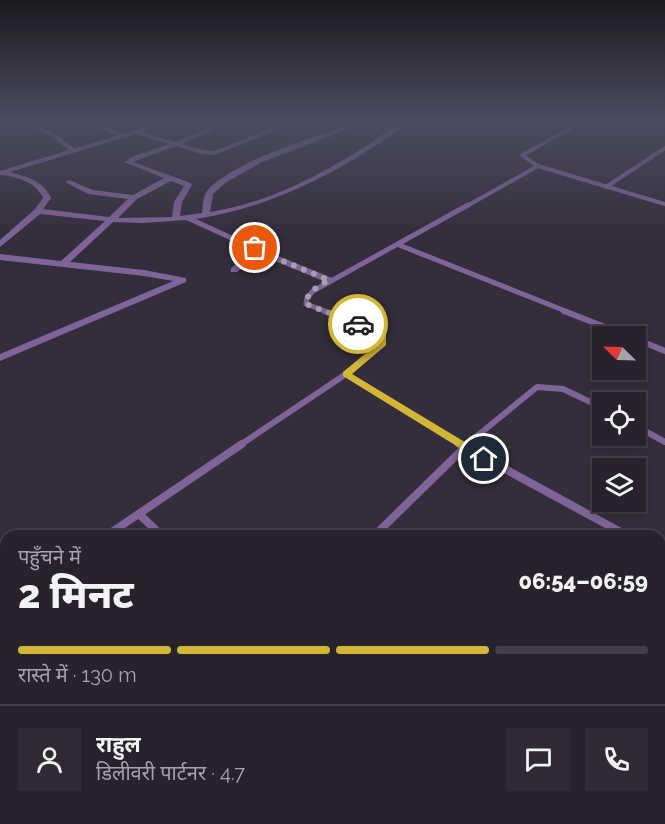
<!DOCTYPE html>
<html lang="hi">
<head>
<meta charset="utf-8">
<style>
	body { margin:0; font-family:Raleway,"Noto Sans Devanagari",sans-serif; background:#2f2a34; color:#f1f3f6; height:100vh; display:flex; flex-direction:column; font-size:22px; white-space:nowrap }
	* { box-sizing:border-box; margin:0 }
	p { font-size:20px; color:#a4a4a9 }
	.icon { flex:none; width:33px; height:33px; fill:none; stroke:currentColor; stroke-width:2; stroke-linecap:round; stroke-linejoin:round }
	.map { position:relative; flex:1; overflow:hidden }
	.drawer { position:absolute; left:0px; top:530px; width:666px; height:296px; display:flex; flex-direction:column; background:#27222c; border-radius:18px 18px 0 0; box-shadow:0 3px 9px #0003,0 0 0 2px #433f48 }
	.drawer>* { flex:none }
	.needle { width:39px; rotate:293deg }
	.tools { position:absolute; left:592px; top:326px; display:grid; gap:12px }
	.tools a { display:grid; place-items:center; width:54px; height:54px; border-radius:0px; background:#27222c; box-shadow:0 3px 9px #0003,0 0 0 2px #433f48; font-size:30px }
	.pin { position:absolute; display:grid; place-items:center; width:51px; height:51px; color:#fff; margin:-26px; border:3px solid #fff; border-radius:50%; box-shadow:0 2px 6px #0007 }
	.courier { position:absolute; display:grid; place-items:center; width:60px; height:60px; margin:-30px; border:4px solid #d2b635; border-radius:50%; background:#fff; color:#222; box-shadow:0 2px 8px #0007 }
	.headline em { font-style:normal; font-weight:800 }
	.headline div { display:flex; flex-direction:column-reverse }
	.headline { display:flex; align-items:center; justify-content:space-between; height:102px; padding:0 18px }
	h1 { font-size:39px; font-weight:800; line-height:45px }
	.bar { display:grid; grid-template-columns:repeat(4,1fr); gap:9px 6px; align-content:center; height:72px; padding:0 18px }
	.bar i { height:8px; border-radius:4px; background:#433f48 }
	.bar .on { background:#d2b635 }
	.bar p { grid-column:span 4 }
	.line { display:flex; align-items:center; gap:15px; padding:0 18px; border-top:2px solid #433f48 }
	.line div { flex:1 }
	.round { display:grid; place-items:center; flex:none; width:63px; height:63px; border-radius:0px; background:#2f2a34 }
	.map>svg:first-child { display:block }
</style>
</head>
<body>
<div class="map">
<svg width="665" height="824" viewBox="0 0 665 824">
	<rect width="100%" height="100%" fill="#342d3b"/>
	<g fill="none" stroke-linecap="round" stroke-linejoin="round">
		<g stroke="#7e6498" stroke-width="4">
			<polyline points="582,122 522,155 538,166 665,204"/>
			<polyline points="606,187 665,148"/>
			<polyline points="465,207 538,166"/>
		</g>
		<g stroke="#7e6498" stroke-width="5">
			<polyline points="399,245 568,312"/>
			<polyline points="328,312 306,304 307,298 313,291 468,205"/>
		</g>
		<g stroke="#7e6498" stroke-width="6">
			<polyline points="564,311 628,336"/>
			<polyline points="636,339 665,351"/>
			<polyline points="346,374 461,445"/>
			<polyline points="636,426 665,442"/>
			<polyline points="240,445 346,374 382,345 381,336 375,330 324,311"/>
			<polyline points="466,445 537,387 563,389 603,408"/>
		</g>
		<g stroke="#7e6498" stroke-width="8">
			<polyline points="459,444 628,536"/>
			<polyline points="139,514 162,536"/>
			<polyline points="106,536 242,444"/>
			<polyline points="374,536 468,444"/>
			<polyline points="0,605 6,601"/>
		</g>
		<polyline stroke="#7e6498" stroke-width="10" points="459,819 465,824"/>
		<g fill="#7e6498" fill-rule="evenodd">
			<path d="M21,122C41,122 59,137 75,148L116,136L89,122H97L123,134L156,122H165L142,132L175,142L222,122H230L182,144L203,150L214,151L287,122H296L215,155L202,154L176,146L133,162L191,183L192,185L182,202L180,216L202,213C203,206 203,196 207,191C232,161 320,135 358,122H367L262,162L225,183L213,194L210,212C281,201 344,162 401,122H408C396,133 381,142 367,151C314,185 258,209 196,219L259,248L332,278V282H326L258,254L237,272H231V268L250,253V249L186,220L143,223L113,222L70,262L144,270L186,278V282L0,361V354L173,281L144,276L0,260V254L61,261L105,221L40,214L0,247V240L35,209L43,198C36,182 16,176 0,175V171L69,150L51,136ZM136,134L169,144L134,156L124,162L164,178L133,195L93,190L69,180L65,182L88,194L128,199L109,217L43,209L51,198C43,180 27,177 10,172ZM171,181L184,186L174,202L172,217L118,218L137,199Z"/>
			<polygon points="660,563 665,564 665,578 660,577"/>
		</g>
		<g fill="#a980d2" fill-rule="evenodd">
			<polygon points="665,546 665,564 660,566 660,548"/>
			<polygon points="469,819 490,819 488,824 467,824"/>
		</g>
	</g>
	<linearGradient id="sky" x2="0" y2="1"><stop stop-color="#1d1920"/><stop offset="0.51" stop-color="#4a4c60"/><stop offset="1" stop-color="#4a4c60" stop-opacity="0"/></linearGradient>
	<rect width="665" height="237" fill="url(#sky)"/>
	<polygon fill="#d2b635" points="358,321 378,328 386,336 386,345 352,374 488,456 488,461 481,461 343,376 343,372 377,344 377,337 372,332 355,326 353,324"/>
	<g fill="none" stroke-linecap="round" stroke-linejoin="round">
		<path stroke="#a6a0ab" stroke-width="6" stroke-dasharray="0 10.8" d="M255,248L256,250L329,280C319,286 307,291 306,304L358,324"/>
	</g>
</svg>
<div class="tools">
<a><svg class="needle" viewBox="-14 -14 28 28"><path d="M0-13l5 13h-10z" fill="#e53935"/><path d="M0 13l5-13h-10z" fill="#a4a4a9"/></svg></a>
<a><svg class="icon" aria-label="locate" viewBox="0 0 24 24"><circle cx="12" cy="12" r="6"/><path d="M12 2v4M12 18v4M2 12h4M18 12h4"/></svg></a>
<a><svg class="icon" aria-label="layers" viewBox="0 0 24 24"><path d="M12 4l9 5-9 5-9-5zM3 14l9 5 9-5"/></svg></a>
</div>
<div class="pin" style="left:255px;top:248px;background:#ea580c"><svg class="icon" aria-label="bag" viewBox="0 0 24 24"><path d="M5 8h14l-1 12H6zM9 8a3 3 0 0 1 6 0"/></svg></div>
<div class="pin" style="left:484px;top:459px;background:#1f2937"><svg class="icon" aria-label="home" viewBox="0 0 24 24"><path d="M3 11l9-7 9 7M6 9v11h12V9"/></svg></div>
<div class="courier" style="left:358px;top:324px"><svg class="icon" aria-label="car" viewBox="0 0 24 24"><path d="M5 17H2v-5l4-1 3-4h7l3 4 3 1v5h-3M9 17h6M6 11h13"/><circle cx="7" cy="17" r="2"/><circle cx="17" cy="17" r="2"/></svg></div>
<section class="drawer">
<div class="headline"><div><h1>2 मिनट</h1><p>पहुँचने में</p></div><em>06:54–06:59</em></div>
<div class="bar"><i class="on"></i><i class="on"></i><i class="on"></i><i></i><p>रास्ते में · 130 m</p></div>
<div class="line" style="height:108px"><a class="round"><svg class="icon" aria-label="person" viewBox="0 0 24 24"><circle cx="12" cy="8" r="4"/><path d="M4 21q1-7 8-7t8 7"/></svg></a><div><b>राहुल</b><p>डिलीवरी पार्टनर · 4.7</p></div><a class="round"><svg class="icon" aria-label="chat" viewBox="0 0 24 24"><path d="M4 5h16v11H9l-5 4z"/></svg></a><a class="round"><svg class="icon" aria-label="phone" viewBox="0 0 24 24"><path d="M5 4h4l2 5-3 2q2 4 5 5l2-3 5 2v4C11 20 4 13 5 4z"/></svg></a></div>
</section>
</div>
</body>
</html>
